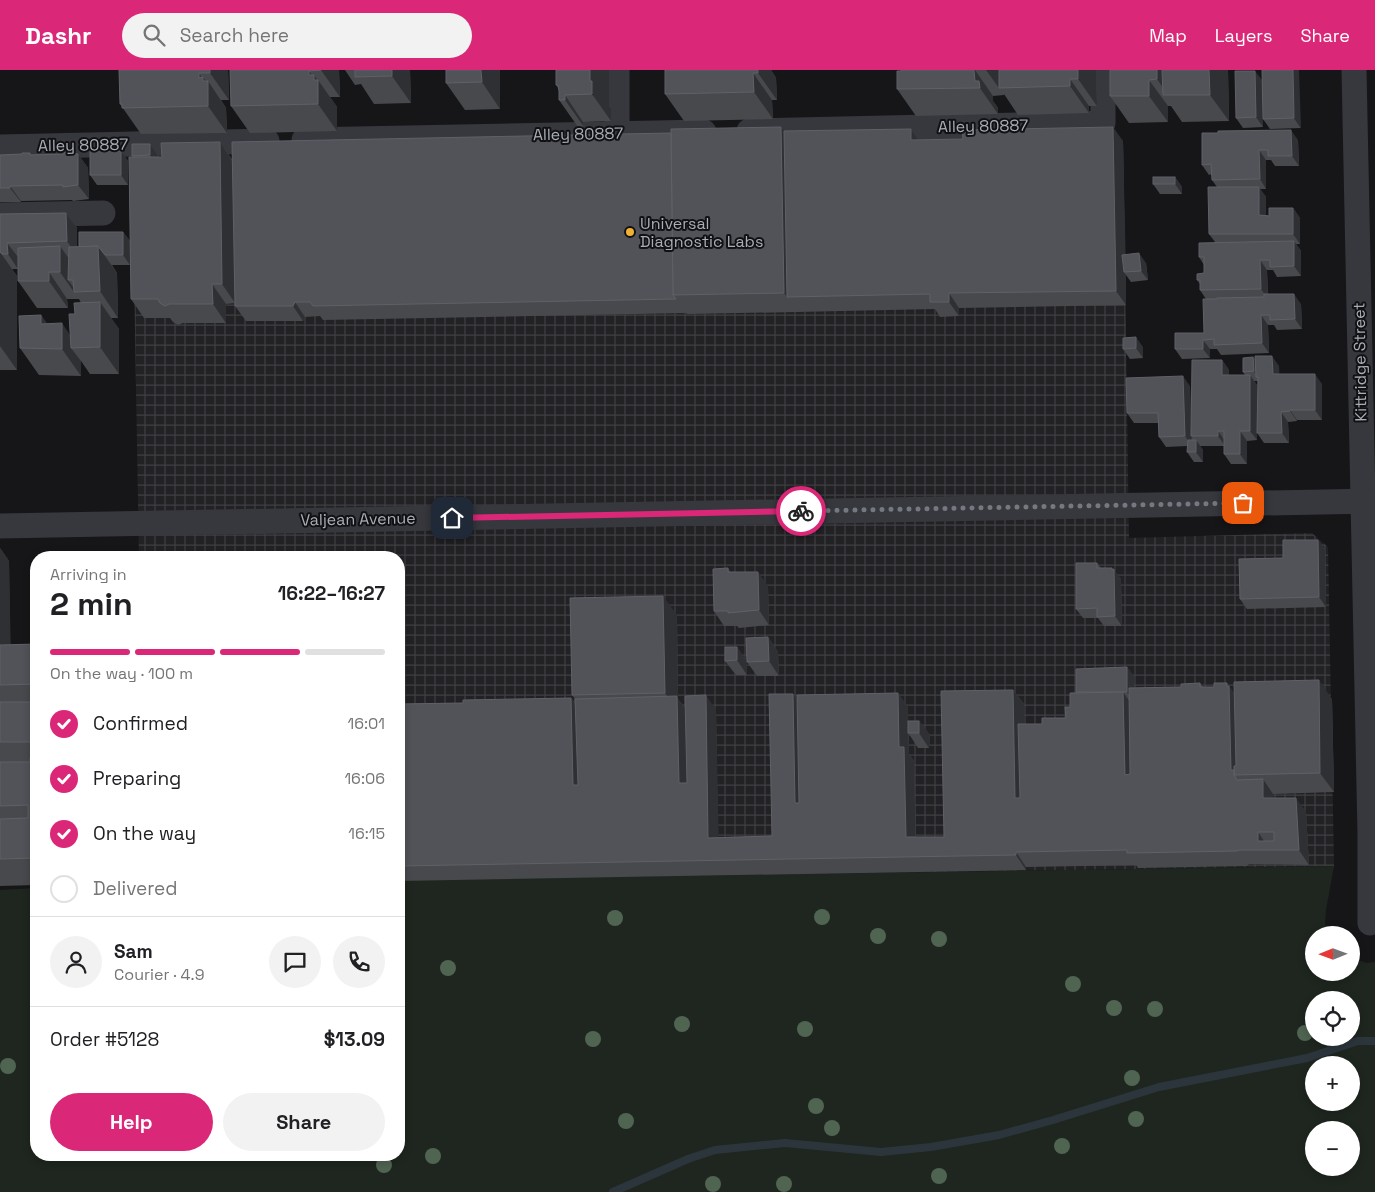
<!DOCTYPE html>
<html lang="en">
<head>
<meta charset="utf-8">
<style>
	body { margin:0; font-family:"Space Grotesk",sans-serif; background:#f2f2f2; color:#202124; height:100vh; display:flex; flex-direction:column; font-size:19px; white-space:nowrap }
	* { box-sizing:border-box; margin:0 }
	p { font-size:16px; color:#757577 }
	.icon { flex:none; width:28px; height:28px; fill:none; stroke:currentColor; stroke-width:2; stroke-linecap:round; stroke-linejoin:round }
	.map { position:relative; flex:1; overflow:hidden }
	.sheet { position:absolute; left:30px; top:481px; width:375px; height:610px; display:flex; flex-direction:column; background:#fff; border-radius:20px; box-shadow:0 2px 8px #0003 }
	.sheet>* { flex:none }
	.needle { width:32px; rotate:269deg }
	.buttons { position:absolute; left:1305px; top:856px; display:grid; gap:10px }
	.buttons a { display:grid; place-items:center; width:55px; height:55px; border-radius:50%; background:#fff; box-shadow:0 2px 8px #0003; font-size:25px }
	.pin { position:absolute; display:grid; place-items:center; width:42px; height:42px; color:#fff; margin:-21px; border-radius:10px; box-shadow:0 2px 8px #0006 }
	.courier { position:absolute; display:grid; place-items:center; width:50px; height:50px; margin:-25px; border:4px solid #db2777; border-radius:50%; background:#fff; color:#222; box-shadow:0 1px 6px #0007 }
	.overview em { font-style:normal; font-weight:800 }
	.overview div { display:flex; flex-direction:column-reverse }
	.overview { display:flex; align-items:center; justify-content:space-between; height:85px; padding:0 20px }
	h1 { font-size:32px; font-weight:800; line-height:38px }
	.bar { display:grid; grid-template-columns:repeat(4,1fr); gap:8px 5px; align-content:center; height:60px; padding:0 20px }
	.bar i { height:6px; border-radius:4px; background:#e0e0e0 }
	.bar .current { background:#db2777 }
	.bar p { grid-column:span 4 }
	.line { display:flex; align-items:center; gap:12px; padding:0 20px; border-top:1px solid #e0e0e0 }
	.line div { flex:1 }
	.round { display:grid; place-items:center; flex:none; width:52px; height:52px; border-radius:26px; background:#f2f2f2 }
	ol { padding:0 20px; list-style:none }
	li { display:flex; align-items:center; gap:15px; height:55px }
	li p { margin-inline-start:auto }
	li .icon { padding:5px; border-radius:50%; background:#db2777; color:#fff; stroke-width:4 }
	li:last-child { color:#757577 }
	li i { width:28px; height:28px; border:2px solid #e0e0e0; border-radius:50% }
	.cta { display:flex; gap:10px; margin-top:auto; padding:10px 20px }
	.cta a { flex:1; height:58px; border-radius:30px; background:#db2777; color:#fff; font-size:20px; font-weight:800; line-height:58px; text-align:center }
	.cta a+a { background:#f2f2f2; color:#202124 }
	header { display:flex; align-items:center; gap:30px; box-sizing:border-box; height:70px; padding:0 25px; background:#db2777; color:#fff }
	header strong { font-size:24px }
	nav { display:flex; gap:28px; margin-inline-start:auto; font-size:18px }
	.search { width:350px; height:45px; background:#f2f2f2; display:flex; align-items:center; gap:12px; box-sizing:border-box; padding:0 18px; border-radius:28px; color:#757577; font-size:19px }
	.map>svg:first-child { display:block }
</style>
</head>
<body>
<header>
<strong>Dashr</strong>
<div class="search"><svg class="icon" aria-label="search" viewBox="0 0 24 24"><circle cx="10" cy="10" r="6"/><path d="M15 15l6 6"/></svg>Search here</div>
<nav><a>Map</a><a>Layers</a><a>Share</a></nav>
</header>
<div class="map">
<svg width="1375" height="1122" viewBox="0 0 1375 1122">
	<defs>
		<pattern id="industrial-grid" width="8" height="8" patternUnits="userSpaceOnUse" patternTransform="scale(1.25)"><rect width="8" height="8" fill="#222225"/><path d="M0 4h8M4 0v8" fill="none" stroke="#3f3f43"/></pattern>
	</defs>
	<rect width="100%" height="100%" fill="#161618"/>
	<polygon fill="url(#industrial-grid)" points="1123,70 1129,468 1312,463 1328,477 1334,796 399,810 399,488 139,487 132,91"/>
	<path fill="#1e261f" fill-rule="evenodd" d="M1334,796L1326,840L1325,853L1329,865H1314V902H1351V888L1367,893L1375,892V1122H0V820L36,818V1085H399V810ZM1314,930H1351V968H1314ZM1314,995H1351V1032H1314ZM1314,1060H1351V1098H1314Z"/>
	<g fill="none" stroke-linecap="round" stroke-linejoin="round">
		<polyline stroke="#2c353c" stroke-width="8" points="613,1122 688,1089 715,1080 785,1073 881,1082 931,1077 999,1065 1053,1050 1159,1017 1307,988 1358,971 1375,971"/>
		<g stroke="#37383d" stroke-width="25">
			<polyline points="617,0 617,63"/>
			<polyline points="1354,0 1370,764 1370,853"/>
			<polyline points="749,61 1103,53 1103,0"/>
			<polyline points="304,70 704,62"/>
			<polyline points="0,77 267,71"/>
			<polyline points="0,145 103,143"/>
			<polyline points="0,456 1375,431"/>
		</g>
	</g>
	<g fill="#506452">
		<circle cx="822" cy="847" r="8"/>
		<circle cx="615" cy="848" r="8"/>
		<circle cx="878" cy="866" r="8"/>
		<circle cx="939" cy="869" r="8"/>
		<circle cx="448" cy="898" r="8"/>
		<circle cx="1073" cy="914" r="8"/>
		<circle cx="1114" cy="938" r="8"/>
		<circle cx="1155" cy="939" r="8"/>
		<circle cx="682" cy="954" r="8"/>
		<circle cx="805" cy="959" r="8"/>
		<circle cx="1305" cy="963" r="8"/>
		<circle cx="593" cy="969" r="8"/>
		<circle cx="8" cy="996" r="8"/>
		<circle cx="1132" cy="1008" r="8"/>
		<circle cx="816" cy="1036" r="8"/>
		<circle cx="1136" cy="1049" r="8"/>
		<circle cx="626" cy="1051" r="8"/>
		<circle cx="832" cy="1058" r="8"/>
		<circle cx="1062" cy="1076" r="8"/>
		<circle cx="433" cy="1086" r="8"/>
		<circle cx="384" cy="1095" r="8"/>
		<circle cx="939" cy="1106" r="8"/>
		<circle cx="713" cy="1114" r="8"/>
		<circle cx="784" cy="1114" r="8"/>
	</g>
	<g fill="#47494d">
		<polygon points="119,0 228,0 229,30 221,30 226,38 227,63 141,64 120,34"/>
		<polygon points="230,0 339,0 340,27 330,27 337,37 337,61 250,63 231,36"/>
		<polygon points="345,0 410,0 411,33 374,34 361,14 355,15"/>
		<polygon points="500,0 500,39 465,40 446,13"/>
		<polygon points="556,0 609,36 611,38 611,51 583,52 584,57 578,57 559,30 559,21 558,18 556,15"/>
		<polygon points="665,0 771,0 776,8 777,30 772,30 773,49 684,51 665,24"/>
		<polygon points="901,0 1096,0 1097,36 1089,36 1089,43 1018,45 1004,24 1004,25 993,26 993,31 998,38 998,44 916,46 897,19"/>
		<polygon points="1110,0 1228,0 1229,51 1182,52 1171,36 1168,36 1168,52 1129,53 1110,26"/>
		<polygon points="1262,0 1301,58 1270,59 1263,49"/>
		<polygon points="1255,1 1263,57 1243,58 1236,48"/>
		<polygon points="911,59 918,70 1123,71 1125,185 1146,193 1148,210 1131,212 1126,205 1126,235 959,238 959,246 940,247 935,239 797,242 687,244 686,243 323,250 320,246 305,247 303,251 246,251 235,236 234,152 235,233 226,234 226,253 183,253 178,255 173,252 170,248 144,248 131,229 130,195 112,195 117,203 118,248 111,248 119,259 119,304 90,304 81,291 81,306 39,305 20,278 41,245 47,254 70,266 75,244 81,233 79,229 67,229 68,238 37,238 18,211 18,199 12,199 17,206 17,300 0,300 0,144 66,143 77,158 77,177 79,177 123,162 130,171 133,87 132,86 150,74 159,87 162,87 220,72 233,91 784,61"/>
		<polygon points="1298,70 1299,96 1275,96 1271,90 1266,90 1266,119 1260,119 1266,127 1266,145 1269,146 1293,138 1300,148 1300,174 1296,174 1301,181 1301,206 1277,207 1273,200 1267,200 1268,224 1301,234 1302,259 1277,260 1274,255 1268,255 1269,283 1221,285 1217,279 1210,279 1210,288 1182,289 1175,279 1204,263 1206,229 1200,220 1200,214 1197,210 1204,203 1204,195 1199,187 1215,172 1209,164 1217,117 1212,110 1212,104 1209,105 1202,95"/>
		<polygon points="121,81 128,91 128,115 97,115 90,105"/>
		<polygon points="30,83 31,85 78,84 88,98 89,129 73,131 72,130 21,131 21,132 0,132 0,85 22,84"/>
		<polygon points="1175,107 1182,117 1182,124 1160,124 1153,114"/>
		<polygon points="1143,277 1143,288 1130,289 1123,279"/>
		<polygon points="1253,287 1256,290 1279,296 1279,304 1322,314 1322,350 1297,350 1297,351 1288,352 1289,373 1264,373 1257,363 1258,311 1254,311 1257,315 1257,370 1247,371 1247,394 1231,394 1224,384 1224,376 1200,376 1203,380 1203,392 1194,392 1187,382 1187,376 1166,377 1159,367 1158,353 1134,353 1127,343 1190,316 1191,359 1222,290 1229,300 1229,305 1245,305 1243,302"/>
		<polygon points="1318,470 1325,479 1326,537 1247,539 1240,529 1283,488"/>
		<polygon points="0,478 9,491 10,575 36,574 36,815 0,816"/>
		<polygon points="1097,493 1101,498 1112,498 1121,509 1122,556 1104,556 1098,548 1083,548 1076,539"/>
		<polygon points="728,498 730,502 768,516 769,555 739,558 737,556 724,556 714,541"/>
		<polygon points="677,545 678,629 685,638 716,640 718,767 772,766 793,624 797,630 898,623 908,638 908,651 919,651 930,665 929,678 918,678 909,664 909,684 914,691 916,767 944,767 1013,620 1024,634 1024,654 1042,654 1066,648 1076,623 1076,622 1127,597 1134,607 1134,618 1181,617 1200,613 1203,617 1234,623 1332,629 1334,722 1273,724 1273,728 1306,742 1309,795 1249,794 1247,796 1139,798 1138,798 1136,795 1028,797 1026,797 1026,800 399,811 399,634 463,633 571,628 575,633 575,629 572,625"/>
		<polygon points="768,567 778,582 779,606 757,606 747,592"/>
		<polygon points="737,577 747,592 747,605 736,605 725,591"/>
	</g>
	<g fill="#2f3033">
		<polygon points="210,0 228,0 229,30 210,3"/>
		<polygon points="321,0 339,0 340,27"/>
		<polygon points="392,0 410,0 411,33 392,6"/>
		<polygon points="481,0 500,0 500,39 482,12"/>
		<polygon points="590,0 609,0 609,36 611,38 611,51 592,24 590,11"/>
		<polygon points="758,0 771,0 776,8 777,30 758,3"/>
		<polygon points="974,0 975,0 993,26 993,31 998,38 998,44 975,11"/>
		<polygon points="986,0 1003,0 999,18 1004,25"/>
		<polygon points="1078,0 1096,0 1097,36 1078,9"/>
		<polygon points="1155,0 1167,0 1168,25 1157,9"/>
		<polygon points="1209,0 1228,0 1229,51 1210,25"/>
		<polygon points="1293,0 1299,0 1301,58 1294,48"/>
		<polygon points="309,1 314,8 314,5 318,11 318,10 337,37 337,61 318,34 309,5"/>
		<polygon points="1255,1 1262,10 1263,57 1256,47"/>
		<polygon points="199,3 203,10 203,7 208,14 208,11 226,38 227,63 208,36 199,8"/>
		<polygon points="753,3 772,30 773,49 754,22"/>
		<polygon points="1070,9 1089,36 1089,43 1070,16"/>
		<polygon points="1149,10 1168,36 1168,52 1149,26"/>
		<polygon points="565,25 583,52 584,57 565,30"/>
		<polygon points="781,57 794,76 787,227 784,223"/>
		<polygon points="1113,57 1123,71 1126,202 1124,202 1126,205 1126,235 1116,221"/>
		<polygon points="911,59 921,74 911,70"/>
		<polygon points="1291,60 1298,70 1299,96 1292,86"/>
		<polygon points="220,72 233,92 235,233 222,214"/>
		<polygon points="150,74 163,93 164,104 150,85"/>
		<polygon points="1259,80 1266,90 1266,119 1260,109"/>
		<polygon points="121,81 128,91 128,115 121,105"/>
		<polygon points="78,84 88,98 89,129 78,115"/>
		<polygon points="1175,107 1182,117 1182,124 1175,114"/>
		<polygon points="10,116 21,131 21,132 10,118"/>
		<polygon points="1259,117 1266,127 1266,155 1259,145"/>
		<polygon points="1293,138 1300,148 1300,174 1293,164"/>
		<polygon points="66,143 77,158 77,186 67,171"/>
		<polygon points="123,162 130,171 130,195 123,185"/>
		<polygon points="1294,171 1301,181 1301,206 1294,196"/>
		<polygon points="7,173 18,187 18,199 8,184"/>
		<polygon points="60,176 79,203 73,210 68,210 77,222 74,222 60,202"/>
		<polygon points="98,176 117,203 118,248 100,221"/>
		<polygon points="0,182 17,206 17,300 0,276"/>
		<polygon points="1139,183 1146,193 1148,210 1141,201"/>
		<polygon points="1260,190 1267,200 1268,229 1261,219"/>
		<polygon points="49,202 67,229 68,238 49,211"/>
		<polygon points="212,214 226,234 226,253 213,234"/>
		<polygon points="949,223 959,238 959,246 949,232"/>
		<polygon points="1294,224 1301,234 1302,259 1295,249"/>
		<polygon points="100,232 119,259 119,304 100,277"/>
		<polygon points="295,232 305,247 303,251 293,236"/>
		<polygon points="41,245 60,272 41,254"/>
		<polygon points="1261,245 1268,255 1269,283 1262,273"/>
		<polygon points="62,253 78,277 71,278 81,291 81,306 62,279"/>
		<polygon points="1136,267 1143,277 1143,288 1136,278"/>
		<polygon points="1203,270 1210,279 1210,288 1203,279"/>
		<polygon points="1272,286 1279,296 1280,314 1273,304"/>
		<polygon points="1253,287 1260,297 1258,307 1257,307 1254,301"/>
		<polygon points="1222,290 1229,300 1229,315 1222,305"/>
		<polygon points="1315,304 1322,314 1322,350 1315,340"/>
		<polygon points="1250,305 1257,315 1257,370 1250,361"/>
		<polygon points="1183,306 1190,316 1192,376 1185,366"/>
		<polygon points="1290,340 1297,350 1297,351 1290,341"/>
		<polygon points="1281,342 1288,352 1289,373 1282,363"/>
		<polygon points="1218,361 1225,371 1225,376 1218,366"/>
		<polygon points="1240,361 1247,371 1247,394 1240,384"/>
		<polygon points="1196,370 1203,380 1203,392 1196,382"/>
		<polygon points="1318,470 1325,479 1326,537 1319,527"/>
		<polygon points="0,478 9,491 11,592 0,577"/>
		<polygon points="1112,498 1121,509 1122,556 1115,546"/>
		<polygon points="758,502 768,516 769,555 759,540"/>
		<polygon points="663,526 677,545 678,629 687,641 689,727 679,713 677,640 665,623"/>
		<polygon points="768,567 778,582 779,606 769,591"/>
		<polygon points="737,577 747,592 747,605 737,590"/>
		<polygon points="1127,597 1134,607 1134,632 1127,622"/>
		<polygon points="1319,610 1332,629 1334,722 1320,703"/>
		<polygon points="1227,613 1237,627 1241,705 1231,700"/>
		<polygon points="1013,620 1024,634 1025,743 1015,728"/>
		<polygon points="1123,622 1134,637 1135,719 1125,705"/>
		<polygon points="898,623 908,638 909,684 914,691 916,782 906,767 899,677"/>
		<polygon points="793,624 803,639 805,748 795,733"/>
		<polygon points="706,625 716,640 719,782 708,768"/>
		<polygon points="571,628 582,643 583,730 573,715"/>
		<polygon points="919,651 930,665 929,678 919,663"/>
		<polygon points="1263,709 1273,724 1274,743 1263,728"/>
		<polygon points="1296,728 1306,742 1309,795 1299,780"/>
		<polygon points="1258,762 1268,777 1258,771"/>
		<polygon points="1016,782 1026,797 1026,800 1016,785"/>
	</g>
	<g fill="#525359" stroke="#5f6168" fill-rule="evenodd">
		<polygon points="119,0 210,0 210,3 199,3 199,8 203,7 203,11 208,11 208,36 122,38 122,34 120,34"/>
		<polygon points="230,0 321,0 309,1 309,5 314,5 314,10 318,10 318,34 231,36"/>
		<polygon points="355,0 392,0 392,6 355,7"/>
		<polygon points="446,0 481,0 482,12 446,13"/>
		<polygon points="556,0 590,0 590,11 592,11 592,24 565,25 565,30 559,30 559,21 558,15 556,15"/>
		<polygon points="665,0 758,0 758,3 753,3 754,22 665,24"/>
		<polygon points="901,0 974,0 975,11 979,11 980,18 897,19 897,1 901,1"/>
		<polygon points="999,0 1078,0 1078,9 1070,9 1070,16 999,18"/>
		<polygon points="1110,0 1157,0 1157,9 1149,10 1149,26 1110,26"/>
		<polygon points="1162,0 1209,0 1210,25 1163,25"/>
		<polygon points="1262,0 1293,0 1294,48 1263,49"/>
		<polygon points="1235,1 1255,1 1256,47 1236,48"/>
		<polygon points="781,57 784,223 673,225 671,59"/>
		<polygon points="1113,57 1116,221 949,223 949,232 930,232 930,224 787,227 784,61 911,59 911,70 963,69 962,60"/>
		<polygon points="1291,60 1292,86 1268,86 1268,80 1259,80 1260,109 1212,110 1211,94 1202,95 1202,63 1218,63 1218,61"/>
		<polygon points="671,63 673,225 676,229 313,236 310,232 295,232 293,236 235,236 232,72"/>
		<polygon points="220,72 222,214 212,214 213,234 169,234 165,236 160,233 158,229 131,229 129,87 162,87 161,73"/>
		<polygon points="132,74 150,74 150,85 132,86"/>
		<rect x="90" y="81" width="31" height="24"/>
		<polygon points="64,82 78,84 78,115 63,117 63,115 10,116 10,118 0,118 0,85 22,84 22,83 30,83 30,85 64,84"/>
		<rect x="1153" y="107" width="22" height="7"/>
		<polygon points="1208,117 1259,117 1259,145 1269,146 1269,138 1293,138 1293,164 1209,164"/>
		<polygon points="66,143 67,171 7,173 8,184 2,184 0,182 0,144"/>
		<polygon points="79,162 123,162 123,185 105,185 98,176 79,177"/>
		<polygon points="1294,171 1294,196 1270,197 1270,190 1260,190 1261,219 1200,220 1200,210 1197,210 1197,204 1204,203 1204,187 1199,187 1199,173"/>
		<polygon points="60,176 60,202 49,202 49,211 18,211 18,178"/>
		<polygon points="98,176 100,221 74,222 73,210 68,210 69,177"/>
		<polygon points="1139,183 1141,201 1124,202 1122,185"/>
		<polygon points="1264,224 1294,224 1295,249 1270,250 1270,245 1261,245 1262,273 1214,275 1214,269 1203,270 1203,279 1175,279 1175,263 1204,263 1203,229 1217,229 1217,228 1264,227"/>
		<polygon points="100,232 100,277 71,278 69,244 75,244 74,233"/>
		<polygon points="41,245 41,254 62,253 62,279 20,278 19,246"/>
		<polygon points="1136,267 1136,278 1123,279 1123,268"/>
		<polygon points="1255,286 1272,286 1273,304 1315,304 1315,340 1290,340 1290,341 1281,342 1282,363 1257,363 1258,307 1256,307"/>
		<polygon points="1253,287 1254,301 1243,302 1243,288"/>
		<polygon points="1192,290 1222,290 1222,305 1250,305 1250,361 1240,361 1240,384 1224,384 1224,361 1218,361 1218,366 1191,366"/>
		<polygon points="1183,306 1185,366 1159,367 1158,343 1127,343 1126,308"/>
		<polygon points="1188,370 1196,370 1196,382 1187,382"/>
		<polygon points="1283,470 1318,470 1319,527 1240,529 1239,489 1283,488"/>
		<polygon points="1076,493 1097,493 1097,498 1112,498 1112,500 1114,499 1115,546 1097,547 1097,538 1076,539"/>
		<polygon points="728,498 728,502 758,502 759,540 728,543 728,541 714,541 713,499"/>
		<polygon points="663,526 665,623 572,625 570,528"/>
		<polygon points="768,567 769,591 747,592 746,568"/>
		<polygon points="36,574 36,614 0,615 0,575"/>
		<polygon points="725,577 737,577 737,590 725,591"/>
		<polygon points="1127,597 1127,622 1076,622 1076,599"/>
		<polygon points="1319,610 1320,703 1234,705 1234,696 1236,696 1234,612"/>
		<path d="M1200,613V617H1214V613H1227V616H1229L1231,700H1234V705L1237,710L1263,709V728H1296L1299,780H1239L1237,781L1129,783H1127V780L1018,782H1016V785L399,796V634L463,633V630L571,628L573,715H578L575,629L677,626L679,713H687L685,626L706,625L708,768L772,766L769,624H793L795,733H799L797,625L898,623L899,677H904L906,767H944L941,621L1013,620L1015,728H1020L1018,654H1042V648H1066L1065,637H1070V623L1123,622L1125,705L1130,704L1129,618L1181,617V614ZM1258,762H1274V771H1258Z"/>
		<rect x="0" y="632" width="36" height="40"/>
		<rect x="908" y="651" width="11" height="12"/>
		<polygon points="30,688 36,688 36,788 0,789 0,749 28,748 28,735 0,736 0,692 30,692"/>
	</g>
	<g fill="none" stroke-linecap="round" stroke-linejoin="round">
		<polyline stroke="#757880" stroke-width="5" stroke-dasharray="0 9" points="801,441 1243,433"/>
		<polyline stroke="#db2777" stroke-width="6" points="452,448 801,441"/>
	</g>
	<circle fill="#f2b134" stroke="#111113" stroke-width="2" cx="630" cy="162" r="5"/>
	<g text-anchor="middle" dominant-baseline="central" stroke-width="4" stroke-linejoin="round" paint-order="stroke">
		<g font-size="16" fill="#a8adb8" stroke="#111113">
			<text transform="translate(983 56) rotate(-1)">Alley 80887</text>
			<text transform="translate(578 64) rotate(-1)">Alley 80887</text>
			<text transform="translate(83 75) rotate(-1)">Alley 80887</text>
			<text transform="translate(1360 292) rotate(-91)">Kittridge Street</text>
			<text transform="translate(358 449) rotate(-1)">Valjean Avenue</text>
		</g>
		<g font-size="16" fill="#a8adb8" stroke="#111113" text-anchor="start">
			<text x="640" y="153">Universal<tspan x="640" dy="18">Diagnostic Labs</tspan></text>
		</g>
	</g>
</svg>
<div class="buttons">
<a><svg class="needle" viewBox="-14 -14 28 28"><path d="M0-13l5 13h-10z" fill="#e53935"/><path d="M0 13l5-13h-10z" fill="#757577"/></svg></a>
<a><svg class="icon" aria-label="locate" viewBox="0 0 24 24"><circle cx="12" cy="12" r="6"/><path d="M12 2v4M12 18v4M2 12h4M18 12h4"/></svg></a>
<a>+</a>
<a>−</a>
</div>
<div class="pin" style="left:1243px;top:433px;background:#ea580c"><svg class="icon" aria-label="bag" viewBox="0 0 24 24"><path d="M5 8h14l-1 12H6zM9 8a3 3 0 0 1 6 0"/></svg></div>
<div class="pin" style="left:452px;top:448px;background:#1f2937"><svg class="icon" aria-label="home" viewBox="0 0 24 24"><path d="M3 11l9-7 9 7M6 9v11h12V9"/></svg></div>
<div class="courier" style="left:801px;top:441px"><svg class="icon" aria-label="bike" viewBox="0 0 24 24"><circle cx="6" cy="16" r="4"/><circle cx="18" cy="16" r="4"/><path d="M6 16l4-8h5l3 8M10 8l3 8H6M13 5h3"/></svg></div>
<section class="sheet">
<div class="overview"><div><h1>2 min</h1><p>Arriving in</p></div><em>16:22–16:27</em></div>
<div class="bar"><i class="current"></i><i class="current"></i><i class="current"></i><i></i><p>On the way · 100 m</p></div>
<ol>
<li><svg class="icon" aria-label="check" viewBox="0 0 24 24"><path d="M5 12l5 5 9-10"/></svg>Confirmed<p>16:01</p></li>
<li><svg class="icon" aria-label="check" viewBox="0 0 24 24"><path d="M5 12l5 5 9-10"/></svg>Preparing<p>16:06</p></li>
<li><svg class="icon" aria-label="check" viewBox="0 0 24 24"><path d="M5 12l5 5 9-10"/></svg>On the way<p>16:15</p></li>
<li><i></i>Delivered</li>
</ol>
<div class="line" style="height:90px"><a class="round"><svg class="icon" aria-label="person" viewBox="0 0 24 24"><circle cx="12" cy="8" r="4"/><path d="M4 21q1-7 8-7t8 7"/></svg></a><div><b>Sam</b><p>Courier · 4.9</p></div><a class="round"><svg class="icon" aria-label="chat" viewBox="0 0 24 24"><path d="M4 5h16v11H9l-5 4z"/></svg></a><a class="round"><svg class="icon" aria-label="phone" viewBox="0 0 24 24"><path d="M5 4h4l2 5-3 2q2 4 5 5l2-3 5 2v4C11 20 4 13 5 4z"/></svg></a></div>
<div class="line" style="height:65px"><div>Order #5128</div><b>$13.09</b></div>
<div class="cta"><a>Help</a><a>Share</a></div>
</section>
</div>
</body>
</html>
